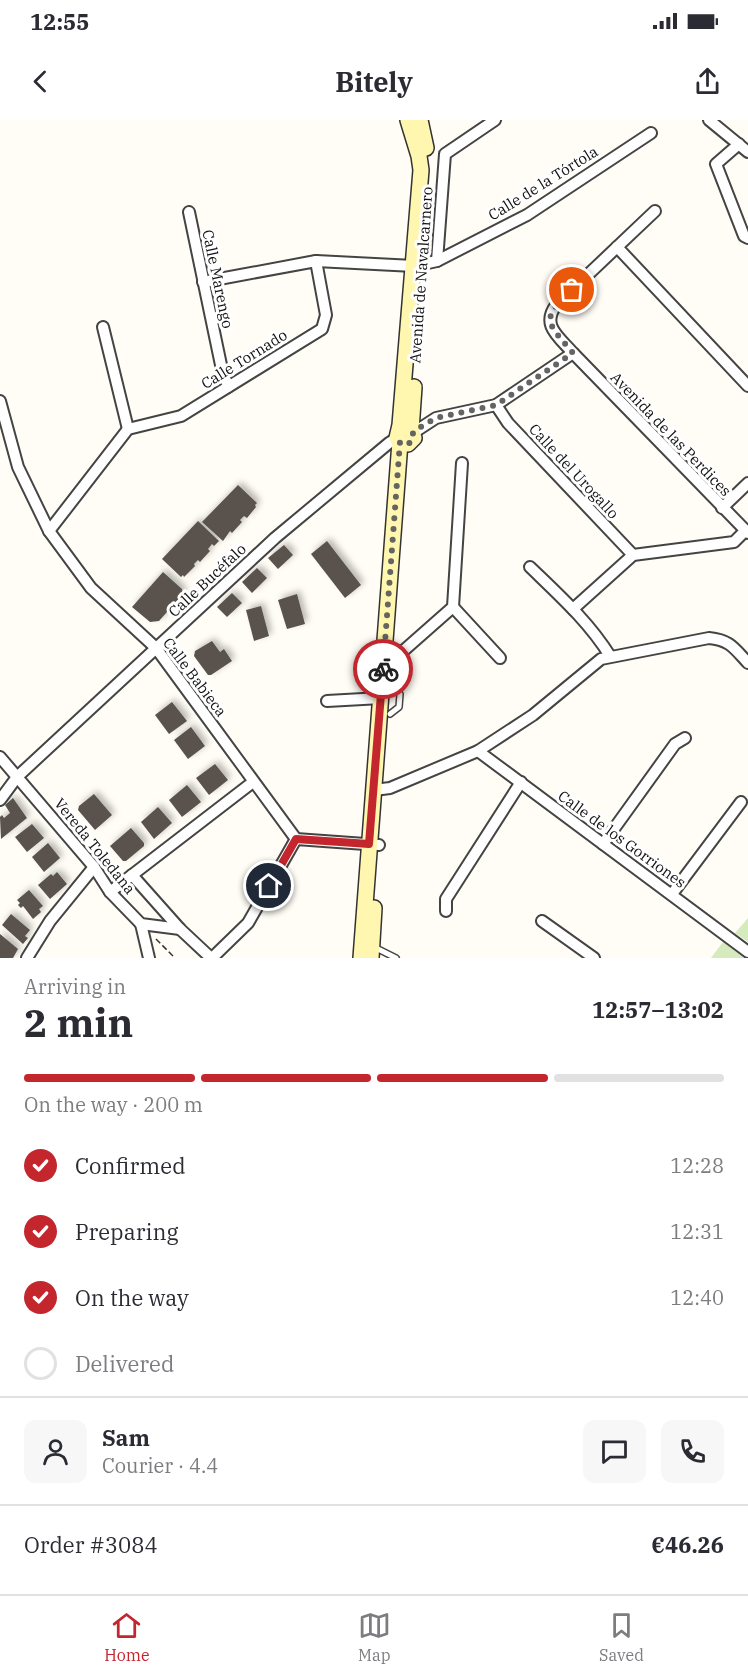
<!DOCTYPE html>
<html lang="en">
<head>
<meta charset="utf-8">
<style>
	body { margin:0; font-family:"IBM Plex Serif",serif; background:#f7f7f7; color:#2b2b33; height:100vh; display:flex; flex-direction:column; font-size:22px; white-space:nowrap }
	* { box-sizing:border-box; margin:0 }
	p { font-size:20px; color:#7c7c81 }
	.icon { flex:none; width:33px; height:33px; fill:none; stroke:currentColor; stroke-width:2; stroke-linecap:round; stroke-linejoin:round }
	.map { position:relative; height:838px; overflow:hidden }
	.drawer { display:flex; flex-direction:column; background:#fff; flex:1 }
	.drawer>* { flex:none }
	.pin { position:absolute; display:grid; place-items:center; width:51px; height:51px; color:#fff; margin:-26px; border:3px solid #fff; border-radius:50%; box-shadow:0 2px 6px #0007 }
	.courier { position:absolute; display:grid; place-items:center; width:60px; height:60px; margin:-30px; border:4px solid #c4262e; border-radius:50%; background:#fff; color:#222; box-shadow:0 2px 8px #0007 }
	.summary em { font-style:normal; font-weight:800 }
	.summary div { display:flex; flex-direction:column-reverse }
	.summary { display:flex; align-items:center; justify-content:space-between; height:102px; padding:0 24px }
	h1 { font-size:39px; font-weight:800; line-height:45px }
	.bar { display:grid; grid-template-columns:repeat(4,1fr); gap:9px 6px; align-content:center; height:72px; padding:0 24px }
	.bar i { height:8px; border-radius:4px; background:#e1e1e2 }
	.bar .current { background:#c4262e }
	.bar p { grid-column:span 4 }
	.line { display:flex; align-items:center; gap:15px; padding:0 24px; border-top:2px solid #e1e1e2 }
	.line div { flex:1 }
	.round { display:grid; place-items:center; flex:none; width:63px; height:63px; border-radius:12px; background:#f7f7f7 }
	ol { padding:0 24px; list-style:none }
	li { display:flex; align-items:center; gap:18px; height:66px }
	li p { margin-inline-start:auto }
	li .icon { padding:6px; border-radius:50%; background:#c4262e; color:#fff; stroke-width:4 }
	li:last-child { color:#7c7c81 }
	li i { width:33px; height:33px; border:3px solid #e1e1e2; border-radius:50% }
	.status { display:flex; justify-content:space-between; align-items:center; height:42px; padding:0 30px; background:#fff; direction:ltr }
	.status svg { height:16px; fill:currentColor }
	header { display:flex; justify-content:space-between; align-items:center; height:78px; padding:0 24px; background:#fff; font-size:27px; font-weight:800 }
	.dock { display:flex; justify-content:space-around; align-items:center; height:84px; border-top:2px solid #e1e1e2; background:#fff; font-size:16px; color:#7c7c81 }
	.dock a { display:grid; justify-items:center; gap:3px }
	.dock .current { color:#c4262e }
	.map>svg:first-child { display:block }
</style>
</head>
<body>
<div class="status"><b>12:55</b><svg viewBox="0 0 49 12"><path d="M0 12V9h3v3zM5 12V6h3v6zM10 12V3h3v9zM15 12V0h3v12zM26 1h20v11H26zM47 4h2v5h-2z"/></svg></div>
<header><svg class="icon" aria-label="back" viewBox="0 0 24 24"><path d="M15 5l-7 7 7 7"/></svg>Bitely<svg class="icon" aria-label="share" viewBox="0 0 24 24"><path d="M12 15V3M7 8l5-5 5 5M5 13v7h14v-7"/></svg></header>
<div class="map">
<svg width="748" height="838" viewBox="0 0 748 838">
	<defs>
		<filter id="shadow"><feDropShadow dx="3.5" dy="-3.5" stdDeviation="3" flood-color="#0004"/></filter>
	</defs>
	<rect width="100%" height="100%" fill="#fffdf5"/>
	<g fill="#d5ebbd">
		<polygon points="748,798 748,822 735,813"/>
		<polygon points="723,822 744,838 711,838"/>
	</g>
	<g fill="#5a524d" filter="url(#shadow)">
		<polygon points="238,365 257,383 255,385 256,387 247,398 244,396 240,400 242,402 232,413 230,411 223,421 202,402"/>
		<polygon points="198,401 219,421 214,426 212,424 208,429 210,431 200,442 198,440 194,444 195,446 184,457 183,455 181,457 162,439"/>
		<polygon points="327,421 361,465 345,478 311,434"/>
		<polygon points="284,425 293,435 278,449 268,438"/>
		<polygon points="257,448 267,458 252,473 242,462"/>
		<polygon points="163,452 182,469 183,474 159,501 150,502 132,487"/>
		<polygon points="232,473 242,483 227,497 217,487"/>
		<polygon points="297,474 305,504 287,509 278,480"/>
		<polygon points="261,486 269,516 254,521 246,490"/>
		<polygon points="212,521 220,532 224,529 232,541 211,555 208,555 194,536 195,531"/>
		<polygon points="172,582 187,601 169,614 155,595"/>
		<polygon points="191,607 205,626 188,639 174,620"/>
		<polygon points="215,644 228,660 209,675 196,658"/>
		<polygon points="187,665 201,682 182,697 169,680"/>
		<polygon points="94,674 112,695 95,710 78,690 79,686"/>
		<polygon points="13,678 27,698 1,719 0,697 2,695 4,698 10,693 5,685"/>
		<polygon points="158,687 172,703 154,719 141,702"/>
		<polygon points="32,704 44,718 27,732 15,717"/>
		<polygon points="131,708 144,723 144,726 126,741 123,741 110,726"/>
		<polygon points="48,723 60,738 44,752 32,737"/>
		<polygon points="57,752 67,764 50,779 38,765 51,754 53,756"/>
		<polygon points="29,770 43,786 39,789 41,792 33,799 23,786 21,788 18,785 20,783 17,780"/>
		<polygon points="11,794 30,810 25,816 28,818 23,824 2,805"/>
		<polygon points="0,814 18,829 13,838 0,838"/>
	</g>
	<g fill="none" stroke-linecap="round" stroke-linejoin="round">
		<defs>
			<g id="lane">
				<polyline points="390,594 399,587 400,574 392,566"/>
				<polyline points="374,827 396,838"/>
			</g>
			<g id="street">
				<polyline points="709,0 748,32"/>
				<polyline points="739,24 716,44 744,116 748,118"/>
				<path d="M655,91L557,184C540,205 559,217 573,233L748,413"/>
				<polyline points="189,92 221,245 228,267"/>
				<polyline points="617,127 748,266"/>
				<polyline points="316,141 414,146 437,141 527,95 651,13"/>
				<polyline points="437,141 445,34 495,0"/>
				<polyline points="103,207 128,309"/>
				<polyline points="0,281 18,347 49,411 91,468 156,528 296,719 379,725"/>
				<polyline points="496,285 508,303 633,435"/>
				<polyline points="413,313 436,298 496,285 573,233"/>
				<polyline points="722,388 748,363"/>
				<polyline points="49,411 128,309 181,296 322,209 326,195 316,141 203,162"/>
				<path d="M530,447C559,475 589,502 610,536"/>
				<polyline points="453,487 500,538"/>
				<polyline points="573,489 633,435 734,422 745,411"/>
				<polyline points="385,530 402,532 453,487 462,343"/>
				<polyline points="327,581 381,578"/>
				<polyline points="478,631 748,832"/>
				<polyline points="0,637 94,747 110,772 141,804 180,809"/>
				<path d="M374,670L390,668L478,631L533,595L601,539L709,518C730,520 734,528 748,543"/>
				<polyline points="0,680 17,657 275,418 389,323 397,318"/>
				<polyline points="603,724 675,624 685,618"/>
				<polyline points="132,755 180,809 211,838"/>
				<polyline points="110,772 253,662"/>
				<polyline points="672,774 741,682"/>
				<polyline points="446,791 446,779 521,662"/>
				<polyline points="542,801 594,838"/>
				<polyline points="141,804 149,838"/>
				<polyline points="27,838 50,801 94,747"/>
				<polyline points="212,838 248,803 296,719"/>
			</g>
			<g id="secondary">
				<polyline points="420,0 426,28"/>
				<polyline points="408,324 414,318 411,310 414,267"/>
				<polyline points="361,838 400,322 397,318 400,305 421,50 419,36 408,0"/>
				<polyline points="371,838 374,788"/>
			</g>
		</defs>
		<use href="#lane" stroke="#444" stroke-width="8"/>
		<use href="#street" stroke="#444" stroke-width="14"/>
		<use href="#secondary" stroke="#333" stroke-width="18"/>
		<polyline stroke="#333" stroke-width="1.5" stroke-dasharray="6 3" stroke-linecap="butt" points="156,819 175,838"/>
		<use href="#lane" stroke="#fff" stroke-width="5"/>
		<use href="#street" stroke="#fff" stroke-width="10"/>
		<use href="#secondary" stroke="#fff6b0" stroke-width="15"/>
	</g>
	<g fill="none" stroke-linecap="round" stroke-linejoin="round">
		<path stroke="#646461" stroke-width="6" stroke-dasharray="0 10.8" d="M383,549L400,322L408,324L412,321L413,313L422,306L436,298L496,285L573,233C547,202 539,200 572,170"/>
		<polyline stroke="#c4262e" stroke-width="8" points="269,766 296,719 369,724 383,549"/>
	</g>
	<g text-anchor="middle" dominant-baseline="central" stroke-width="6" stroke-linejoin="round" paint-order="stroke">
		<g font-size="15" fill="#111" stroke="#fff">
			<text transform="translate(543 63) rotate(-32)">Calle de la Tórtola</text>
			<text transform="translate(421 155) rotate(-86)">Avenida de Navalcarnero</text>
			<text transform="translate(218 159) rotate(78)">Calle Marengo</text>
			<text transform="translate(244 239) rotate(-32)">Calle Tornado</text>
			<text transform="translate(671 314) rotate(46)">Avenida de las Perdices</text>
			<text transform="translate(574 351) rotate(47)">Calle del Urogallo</text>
			<text transform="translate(207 460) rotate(-43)">Calle Bucéfalo</text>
			<text transform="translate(195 557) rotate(53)">Calle Babieca</text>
			<text transform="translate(622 719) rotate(36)">Calle de los Gorriones</text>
			<text transform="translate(95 726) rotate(51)">Vereda Toledana</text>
		</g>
	</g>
</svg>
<div class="pin" style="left:572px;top:170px;background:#ea580c"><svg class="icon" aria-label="bag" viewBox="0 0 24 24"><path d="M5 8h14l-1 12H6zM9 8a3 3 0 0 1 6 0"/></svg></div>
<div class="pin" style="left:269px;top:766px;background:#1f2937"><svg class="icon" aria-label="home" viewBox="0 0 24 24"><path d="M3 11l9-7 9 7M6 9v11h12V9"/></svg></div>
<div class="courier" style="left:383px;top:549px"><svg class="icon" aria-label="bike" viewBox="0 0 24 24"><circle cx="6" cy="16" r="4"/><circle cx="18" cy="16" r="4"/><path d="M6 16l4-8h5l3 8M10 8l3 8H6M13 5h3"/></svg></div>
</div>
<section class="drawer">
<div class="summary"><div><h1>2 min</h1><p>Arriving in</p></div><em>12:57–13:02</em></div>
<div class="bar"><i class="current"></i><i class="current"></i><i class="current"></i><i></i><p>On the way · 200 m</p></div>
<ol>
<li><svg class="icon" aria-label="check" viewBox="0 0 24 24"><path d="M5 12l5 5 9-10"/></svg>Confirmed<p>12:28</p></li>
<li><svg class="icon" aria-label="check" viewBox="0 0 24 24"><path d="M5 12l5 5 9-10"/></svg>Preparing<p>12:31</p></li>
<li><svg class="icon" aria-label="check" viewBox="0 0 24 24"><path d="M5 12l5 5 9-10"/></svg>On the way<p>12:40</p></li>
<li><i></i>Delivered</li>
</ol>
<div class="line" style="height:108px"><a class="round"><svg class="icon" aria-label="person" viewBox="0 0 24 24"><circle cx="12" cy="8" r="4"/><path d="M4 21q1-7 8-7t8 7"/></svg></a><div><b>Sam</b><p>Courier · 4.4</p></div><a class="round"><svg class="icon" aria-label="chat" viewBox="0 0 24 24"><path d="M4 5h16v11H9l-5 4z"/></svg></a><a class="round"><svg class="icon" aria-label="phone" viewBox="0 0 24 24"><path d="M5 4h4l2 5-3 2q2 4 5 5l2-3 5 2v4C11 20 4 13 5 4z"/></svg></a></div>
<div class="line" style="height:78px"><div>Order #3084</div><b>€46.26</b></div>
</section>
<nav class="dock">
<a class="current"><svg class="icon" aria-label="home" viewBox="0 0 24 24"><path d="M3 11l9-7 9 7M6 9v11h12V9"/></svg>Home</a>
<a><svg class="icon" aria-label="map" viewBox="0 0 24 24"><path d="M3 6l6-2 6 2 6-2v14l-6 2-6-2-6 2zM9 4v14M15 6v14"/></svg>Map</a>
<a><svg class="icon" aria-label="saved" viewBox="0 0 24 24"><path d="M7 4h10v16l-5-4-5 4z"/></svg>Saved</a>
</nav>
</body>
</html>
